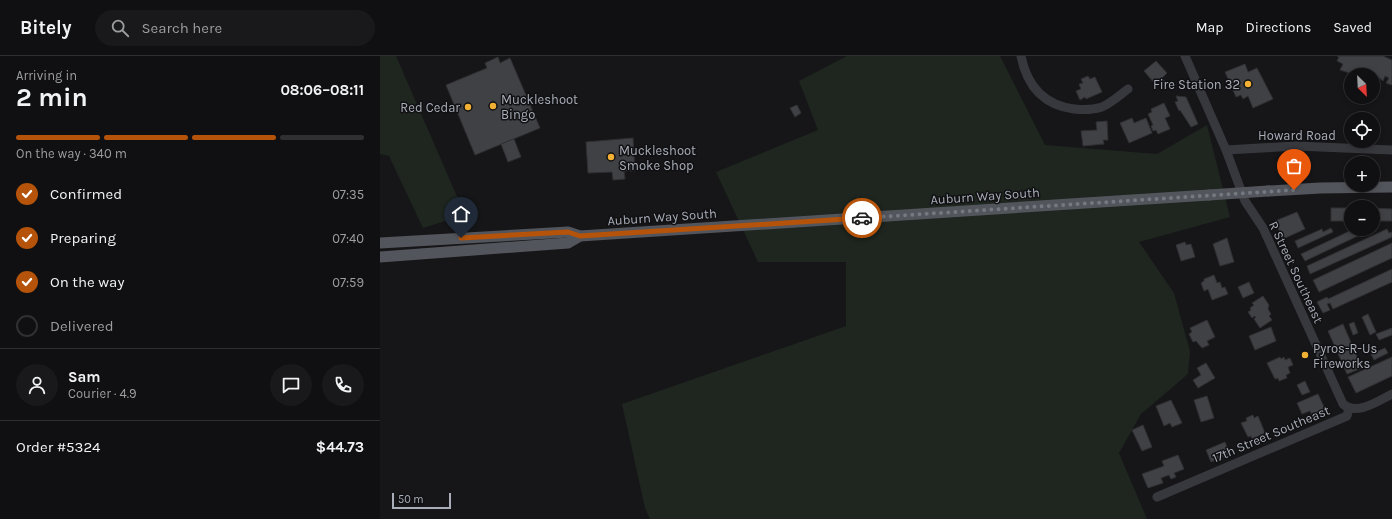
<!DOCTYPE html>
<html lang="en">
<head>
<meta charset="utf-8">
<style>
	body { margin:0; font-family:Karla,sans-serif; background:#19191b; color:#f1f3f6; height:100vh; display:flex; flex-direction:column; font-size:15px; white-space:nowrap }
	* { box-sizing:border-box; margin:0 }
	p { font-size:13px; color:#9c9d9f }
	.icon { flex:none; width:22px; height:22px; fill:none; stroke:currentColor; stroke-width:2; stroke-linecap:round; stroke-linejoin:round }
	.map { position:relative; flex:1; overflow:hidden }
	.drawer { display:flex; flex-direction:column; background:#101012; width:380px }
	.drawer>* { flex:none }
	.needle { width:26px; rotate:156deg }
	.controls { position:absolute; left:964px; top:12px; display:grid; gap:8px }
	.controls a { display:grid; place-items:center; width:36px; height:36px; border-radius:50%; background:#101012; box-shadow:0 2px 6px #0003,0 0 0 1px #303032; font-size:20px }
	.scale { position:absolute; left:12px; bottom:10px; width:59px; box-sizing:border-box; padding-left:4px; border:2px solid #a8adb8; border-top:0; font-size:11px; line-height:14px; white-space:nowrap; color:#a8adb8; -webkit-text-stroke:3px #111113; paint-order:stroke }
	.pin { position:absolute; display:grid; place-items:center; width:34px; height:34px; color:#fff; margin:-41px -17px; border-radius:50% 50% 50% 0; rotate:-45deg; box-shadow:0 0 4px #0007 }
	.pin .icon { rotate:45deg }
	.courier { position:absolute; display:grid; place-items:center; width:40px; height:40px; margin:-20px; border:3px solid #b45309; border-radius:50%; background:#fff; color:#222; box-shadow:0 1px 5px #0007 }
	.overview em { font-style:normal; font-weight:700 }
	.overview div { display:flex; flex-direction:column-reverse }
	.overview { display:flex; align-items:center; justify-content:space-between; height:68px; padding:0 16px }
	h1 { font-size:26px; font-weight:700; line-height:30px }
	.bar { display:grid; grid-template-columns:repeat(4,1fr); gap:6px 4px; align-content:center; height:48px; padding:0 16px }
	.bar i { height:5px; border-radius:3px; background:#303032 }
	.bar .current { background:#b45309 }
	.bar p { grid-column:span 4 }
	.line { display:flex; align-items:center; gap:10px; padding:0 16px; border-top:1px solid #303032 }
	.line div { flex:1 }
	.round { display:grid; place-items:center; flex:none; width:42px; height:42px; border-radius:21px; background:#19191b }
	ol { padding:0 16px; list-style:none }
	li { display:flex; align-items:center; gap:12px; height:44px }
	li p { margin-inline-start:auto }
	li .icon { padding:4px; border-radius:50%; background:#b45309; color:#fff; stroke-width:4 }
	li:last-child { color:#9c9d9f }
	li i { width:22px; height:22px; border:2px solid #303032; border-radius:50% }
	header { display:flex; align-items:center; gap:24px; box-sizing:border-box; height:56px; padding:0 20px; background:#101012; border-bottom:1px solid #303032 }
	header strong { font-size:19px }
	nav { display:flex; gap:22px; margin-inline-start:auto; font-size:14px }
	.search { width:280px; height:36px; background:#19191b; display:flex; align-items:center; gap:10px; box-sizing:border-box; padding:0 14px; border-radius:22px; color:#9c9d9f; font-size:15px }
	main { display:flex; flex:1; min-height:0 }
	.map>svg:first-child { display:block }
</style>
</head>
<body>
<header>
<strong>Bitely</strong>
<div class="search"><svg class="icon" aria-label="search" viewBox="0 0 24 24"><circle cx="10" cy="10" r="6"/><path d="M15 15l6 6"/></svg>Search here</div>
<nav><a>Map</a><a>Directions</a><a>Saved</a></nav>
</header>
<main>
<section class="drawer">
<div class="overview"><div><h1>2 min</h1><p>Arriving in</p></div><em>08:06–08:11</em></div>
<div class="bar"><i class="current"></i><i class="current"></i><i class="current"></i><i></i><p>On the way · 340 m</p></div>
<ol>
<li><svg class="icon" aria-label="check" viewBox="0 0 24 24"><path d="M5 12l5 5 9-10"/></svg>Confirmed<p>07:35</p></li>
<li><svg class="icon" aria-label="check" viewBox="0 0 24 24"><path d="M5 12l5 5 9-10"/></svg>Preparing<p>07:40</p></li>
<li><svg class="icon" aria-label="check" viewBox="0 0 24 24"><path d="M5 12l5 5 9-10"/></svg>On the way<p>07:59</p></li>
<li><i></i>Delivered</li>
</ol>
<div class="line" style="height:72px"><a class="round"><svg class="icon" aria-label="person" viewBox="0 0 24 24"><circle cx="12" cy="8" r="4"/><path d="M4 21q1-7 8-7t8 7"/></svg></a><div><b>Sam</b><p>Courier · 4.9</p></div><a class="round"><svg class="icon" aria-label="chat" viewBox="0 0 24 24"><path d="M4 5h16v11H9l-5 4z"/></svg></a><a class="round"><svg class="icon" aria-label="phone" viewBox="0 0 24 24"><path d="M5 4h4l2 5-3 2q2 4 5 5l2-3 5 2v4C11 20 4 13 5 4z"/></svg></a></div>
<div class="line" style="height:52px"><div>Order #5324</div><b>$44.73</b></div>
</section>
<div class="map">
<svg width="1012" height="463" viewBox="0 0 1012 463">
	<rect width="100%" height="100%" fill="#161618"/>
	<g fill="#1e261f">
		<polygon points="0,0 16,0 85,159 43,172 9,100 0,98"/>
		<polygon points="467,0 620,0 665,89 777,98 827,69 850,161 759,186 794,237 810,295 808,318 761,358 739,397 767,463 270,463 265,452 242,348 466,270 466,206 378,206 336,116 438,74 419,25"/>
	</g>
	<g fill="#404145" stroke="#303034">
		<polygon points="957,0 1003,0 1012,4 1012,29 1006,27 1009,22 1005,20 1003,25 997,20 997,22 989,19 991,14 988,13 986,17 979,13 976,19 960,14 963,8 957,5 959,1"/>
		<polygon points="118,1 120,7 130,2 160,72 95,99 66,29 107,12 105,7"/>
		<polygon points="776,5 787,17 782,22 785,25 780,29 778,26 775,28 764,15"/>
		<polygon points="865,8 868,16 877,12 893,43 873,52 868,40 863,43 861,39 856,41 845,16"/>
		<polygon points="708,20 710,23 715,21 722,36 706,43 705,41 700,44 696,35 701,33 699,28 703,27 701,23"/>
		<polygon points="796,40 806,41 818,68 811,71 800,54 799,55 795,46 798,45"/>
		<polygon points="784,47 790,60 785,62 790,73 778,78 776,74 773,75 771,70 773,69 768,58 772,56 771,53"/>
		<polygon points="417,49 421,57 415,61 410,52"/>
		<polygon points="752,62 754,67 766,62 772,77 749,87 740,67"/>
		<polygon points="727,65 728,84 723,84 724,88 703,90 701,75 717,74 716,66"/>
		<polygon points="253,82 255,115 244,115 245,123 233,124 232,116 208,117 206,86"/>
		<polygon points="134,83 141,101 128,106 121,88"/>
		<rect x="951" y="152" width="20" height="13"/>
		<polygon points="993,152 1012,153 1012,165 993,165"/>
		<polygon points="917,156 925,173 903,183 895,165"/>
		<polygon points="951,172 953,176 918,192 915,185 942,173 943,176"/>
		<polygon points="974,173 975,177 982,174 984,177 925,205 921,198"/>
		<polygon points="1007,173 1009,177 1012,176 1012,181 930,218 927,210"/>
		<polygon points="847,182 854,206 840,210 833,188"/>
		<polygon points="805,186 806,189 811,188 815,201 801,205 796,189"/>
		<polygon points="1012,187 1012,202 939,236 933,224"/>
		<polygon points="1012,213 1012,226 953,253 950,247 947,248 950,254 943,257 937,246 947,241 948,243"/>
		<polygon points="834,219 837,227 840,226 842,232 845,231 848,238 832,244 828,233 824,235 821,227 824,225 824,223"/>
		<polygon points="869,226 874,237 863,242 858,231"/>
		<polygon points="883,240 889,249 888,253 891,258 889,260 892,264 880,272 874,263 876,261 875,260 872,262 868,256 871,254 870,252 874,249 872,247"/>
		<polygon points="988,258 996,276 990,279 982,261"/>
		<polygon points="827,264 835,281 827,285 829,289 822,292 816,285 813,286 809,278 812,276 810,272"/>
		<polygon points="974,266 978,277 973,279 969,268"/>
		<polygon points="963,268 982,312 967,318 948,275"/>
		<polygon points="891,271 896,285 875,294 869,280"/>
		<polygon points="1012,272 1012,279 999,284 996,278"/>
		<polygon points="1005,292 1008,297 994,304 991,298"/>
		<polygon points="900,301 901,303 904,301 905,304 910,302 913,309 908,311 910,317 906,319 907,322 899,325 898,322 895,323 887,307"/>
		<polygon points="1012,301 1012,320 976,337 968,321"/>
		<polygon points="826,307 835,322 818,332 813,324 821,319 817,312"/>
		<polygon points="925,325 930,336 922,339 917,329"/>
		<polygon points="938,338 945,353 932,359 930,355 922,358 917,347"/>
		<polygon points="827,340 834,362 821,366 814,344"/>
		<polygon points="791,344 802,367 792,371 790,367 784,370 776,350"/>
		<polygon points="873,359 874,362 878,360 885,377 872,383 871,380 868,381 861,367 867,365 866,362"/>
		<polygon points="763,369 772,391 762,395 752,374"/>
		<polygon points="845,386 850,398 831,406 826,394"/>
		<polygon points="798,399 804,413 794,417 796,421 791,423 789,419 781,422 783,427 768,432 762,418 784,410 782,405"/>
	</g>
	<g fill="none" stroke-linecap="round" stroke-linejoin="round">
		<g stroke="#37383d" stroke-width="9">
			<path d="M641,0C647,30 664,49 694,53C703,54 713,54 722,51C731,47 740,39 748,33"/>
			<path d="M805,0L846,94L865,145L883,172L963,348C977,360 998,345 1012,338"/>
			<polyline points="846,94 916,90 1012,94"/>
			<polyline points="777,441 967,360 969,352"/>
		</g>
		<g stroke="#53555c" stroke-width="11">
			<polyline points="888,135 940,132 1012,131"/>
			<polyline points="0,187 188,176 200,180 829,139"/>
			<polyline points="0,201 188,187 200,180"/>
		</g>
		<polyline stroke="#53555c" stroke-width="11" points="829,139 888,135"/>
	</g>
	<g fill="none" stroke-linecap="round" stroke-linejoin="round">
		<polyline stroke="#757880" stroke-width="4" stroke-dasharray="0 7.2" points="482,162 914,134"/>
		<polyline stroke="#b45309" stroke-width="5" points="81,182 188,176 200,180 482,162"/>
	</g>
	<g fill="#f2b134" stroke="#111113" stroke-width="1.5">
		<circle cx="868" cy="28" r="4"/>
		<circle cx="113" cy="50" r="4"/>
		<circle cx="88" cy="51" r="4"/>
		<circle cx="231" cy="101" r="4"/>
		<circle cx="925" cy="299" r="4"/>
	</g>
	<g text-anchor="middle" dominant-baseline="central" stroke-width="3" stroke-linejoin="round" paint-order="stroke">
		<g font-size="13" fill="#a8adb8" stroke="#111113" text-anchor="start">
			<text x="860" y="28" text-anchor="end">Fire Station 32</text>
			<text x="121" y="43">Muckleshoot<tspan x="121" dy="15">Bingo</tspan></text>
			<text x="80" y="51" text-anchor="end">Red Cedar</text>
			<text x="239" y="94">Muckleshoot<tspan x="239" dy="15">Smoke Shop</tspan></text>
			<text x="933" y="292">Pyros-R-Us<tspan x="933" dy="15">Fireworks</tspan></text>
		</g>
		<g font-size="13" fill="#a8adb8" stroke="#111113">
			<text x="917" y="79">Howard Road</text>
			<text transform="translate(605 140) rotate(-4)">Auburn Way South</text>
			<text transform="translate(282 161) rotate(-4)">Auburn Way South</text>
			<text transform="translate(916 216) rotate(65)">R Street Southeast</text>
			<text transform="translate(891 378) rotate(-23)">17th Street Southeast</text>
		</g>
	</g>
</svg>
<div class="controls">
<a><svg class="needle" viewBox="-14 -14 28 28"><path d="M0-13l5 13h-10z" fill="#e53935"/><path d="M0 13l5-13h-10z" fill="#9c9d9f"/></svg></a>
<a><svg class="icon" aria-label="locate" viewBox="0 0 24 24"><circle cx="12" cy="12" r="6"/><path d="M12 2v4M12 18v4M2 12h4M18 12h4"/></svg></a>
<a>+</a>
<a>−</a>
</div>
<div class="scale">50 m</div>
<div class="pin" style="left:914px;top:134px;background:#ea580c"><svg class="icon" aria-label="bag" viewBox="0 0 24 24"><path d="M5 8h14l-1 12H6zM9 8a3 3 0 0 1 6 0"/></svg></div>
<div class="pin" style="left:81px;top:182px;background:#1f2937"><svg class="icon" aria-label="home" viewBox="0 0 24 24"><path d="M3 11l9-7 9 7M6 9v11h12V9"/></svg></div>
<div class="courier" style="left:482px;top:162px"><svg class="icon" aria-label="car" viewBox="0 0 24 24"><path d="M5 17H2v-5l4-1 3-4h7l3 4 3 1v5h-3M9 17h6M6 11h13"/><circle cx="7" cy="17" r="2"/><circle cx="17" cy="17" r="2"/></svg></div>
</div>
</main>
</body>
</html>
